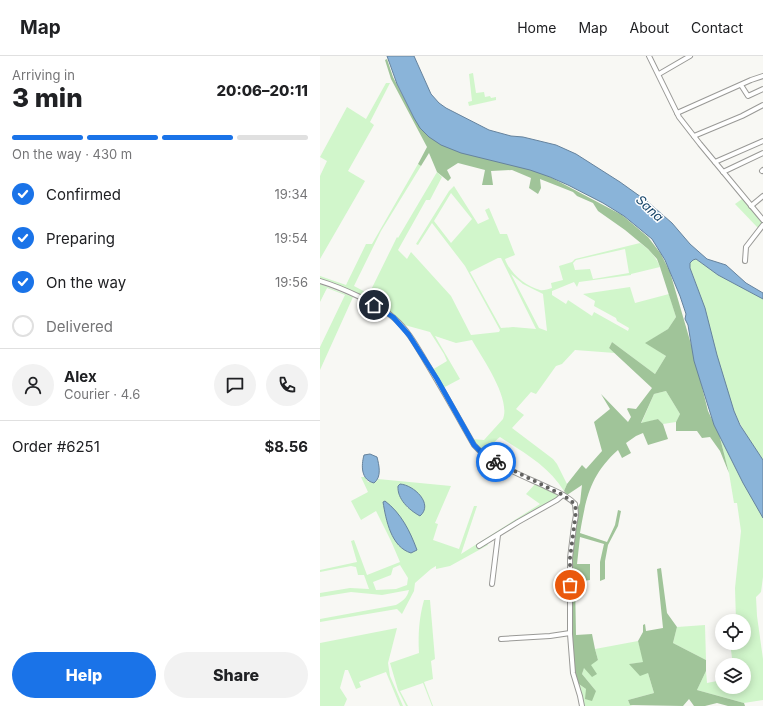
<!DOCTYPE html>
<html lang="en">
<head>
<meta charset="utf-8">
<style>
	body { margin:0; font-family:Inter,sans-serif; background:#f2f2f2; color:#202124; height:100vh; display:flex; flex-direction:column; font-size:15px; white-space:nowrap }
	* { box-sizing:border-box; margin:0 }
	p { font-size:13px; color:#757577 }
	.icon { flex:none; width:22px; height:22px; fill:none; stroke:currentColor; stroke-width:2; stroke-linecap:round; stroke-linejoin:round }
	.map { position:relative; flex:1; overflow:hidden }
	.side { display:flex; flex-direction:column; background:#fff; width:320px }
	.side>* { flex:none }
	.buttons { position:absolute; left:395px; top:558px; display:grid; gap:8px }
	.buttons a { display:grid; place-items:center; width:36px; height:36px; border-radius:50%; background:#fff; box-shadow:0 2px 10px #0003; font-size:20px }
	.pin { position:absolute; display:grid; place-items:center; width:34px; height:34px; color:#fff; margin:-17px; border:2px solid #fff; border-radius:50%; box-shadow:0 1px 4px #0007 }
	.courier { position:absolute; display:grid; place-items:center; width:40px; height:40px; margin:-20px; border:3px solid #1a73e8; border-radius:50%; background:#fff; color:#222; box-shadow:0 1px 5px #0007 }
	.summary em { font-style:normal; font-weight:800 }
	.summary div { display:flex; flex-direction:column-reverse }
	.summary { display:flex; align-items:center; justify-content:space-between; height:68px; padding:0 12px }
	h1 { font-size:26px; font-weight:800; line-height:30px }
	.bar { display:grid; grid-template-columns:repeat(4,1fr); gap:6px 4px; align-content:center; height:48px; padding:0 12px }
	.bar i { height:5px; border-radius:3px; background:#e0e0e0 }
	.bar .active { background:#1a73e8 }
	.bar p { grid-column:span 4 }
	.line { display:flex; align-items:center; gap:10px; padding:0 12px; border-top:1px solid #e0e0e0 }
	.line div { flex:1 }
	.round { display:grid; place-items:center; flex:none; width:42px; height:42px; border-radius:21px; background:#f2f2f2 }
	ol { padding:0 12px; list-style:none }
	li { display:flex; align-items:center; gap:12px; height:44px }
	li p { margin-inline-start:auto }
	li .icon { padding:4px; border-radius:50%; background:#1a73e8; color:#fff; stroke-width:4 }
	li:last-child { color:#757577 }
	li i { width:22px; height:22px; border:2px solid #e0e0e0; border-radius:50% }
	.primary-button { display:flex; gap:8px; margin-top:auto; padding:8px 12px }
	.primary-button a { flex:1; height:46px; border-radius:24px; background:#1a73e8; color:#fff; font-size:16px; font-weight:800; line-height:46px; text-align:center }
	.primary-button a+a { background:#f2f2f2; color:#202124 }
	header { display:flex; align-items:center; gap:24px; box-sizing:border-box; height:56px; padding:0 20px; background:#fff; border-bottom:1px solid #e0e0e0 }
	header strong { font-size:19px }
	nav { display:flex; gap:22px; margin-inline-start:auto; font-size:14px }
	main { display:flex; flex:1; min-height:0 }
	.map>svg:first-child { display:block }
</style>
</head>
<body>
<header>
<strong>Map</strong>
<nav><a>Home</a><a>Map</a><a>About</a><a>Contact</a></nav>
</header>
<main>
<section class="side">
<div class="summary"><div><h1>3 min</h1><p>Arriving in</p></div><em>20:06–20:11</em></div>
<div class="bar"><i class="active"></i><i class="active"></i><i class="active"></i><i></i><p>On the way · 430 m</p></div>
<ol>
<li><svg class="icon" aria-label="check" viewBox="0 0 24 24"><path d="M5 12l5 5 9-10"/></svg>Confirmed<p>19:34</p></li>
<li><svg class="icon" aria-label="check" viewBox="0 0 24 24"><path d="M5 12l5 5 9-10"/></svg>Preparing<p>19:54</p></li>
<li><svg class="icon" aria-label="check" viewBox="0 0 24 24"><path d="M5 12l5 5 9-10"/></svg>On the way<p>19:56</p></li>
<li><i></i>Delivered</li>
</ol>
<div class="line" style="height:72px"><a class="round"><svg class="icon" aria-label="person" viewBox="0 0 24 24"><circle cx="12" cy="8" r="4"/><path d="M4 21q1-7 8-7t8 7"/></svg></a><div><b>Alex</b><p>Courier · 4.6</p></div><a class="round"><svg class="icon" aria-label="chat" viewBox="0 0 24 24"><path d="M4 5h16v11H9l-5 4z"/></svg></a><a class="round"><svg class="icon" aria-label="phone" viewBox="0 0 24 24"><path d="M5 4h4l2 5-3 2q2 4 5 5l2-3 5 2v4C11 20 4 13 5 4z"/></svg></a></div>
<div class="line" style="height:52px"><div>Order #6251</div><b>$8.56</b></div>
<div class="primary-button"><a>Help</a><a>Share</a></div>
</section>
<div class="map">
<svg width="443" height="650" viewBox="0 0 443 650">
	<rect width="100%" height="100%" fill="#f8f8f4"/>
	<g fill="#d1f6cb" fill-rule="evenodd">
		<polygon points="153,17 156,37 164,36 165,41 170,40 171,42 176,41 176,44 149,50 148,46 152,45 149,18"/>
		<polygon points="66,27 70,27 50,66 54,69 28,115 45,125 0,203 0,120 7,105 0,101 27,51 46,63"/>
		<path d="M98,108L101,110L61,175L34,230L49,238L77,181L78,182L117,116L122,121L110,144H106L78,194L87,203L91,196L131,240L151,279L179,276L180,274L145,210L112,167L98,189L96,188L129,135L134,130L158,168L169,163L165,154L169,152L180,178H187L195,199L185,203C189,216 206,231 220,234C223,235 228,233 232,232L231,227L243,224L239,210L252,206L255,203L320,187C330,194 336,201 340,211L311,218V219L259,226L257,231L254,226L232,235V239L246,248L248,244L272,260L274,256L308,275L309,272L297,265L296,262L274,250L275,245L263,238L310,231L315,247L349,238L356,261L348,273L326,287L346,300L335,318L292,286L289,292L295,297L255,294L242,308L236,310L216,338L211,336L196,353L204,359L192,372L233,403L237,408L247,428L244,435C229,410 203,396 180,381C172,387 169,394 173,404L161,396L152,383L164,384L183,363C191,342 162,302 152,284L136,287L115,280L140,323L123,332L112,314L127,305L124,298L110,276L81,268L59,251L0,225V220L26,229L46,188H52ZM131,137L152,163L131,187L114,165ZM305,193L309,217L273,223L270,213L255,214L253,207L256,204ZM178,202H181L216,273L193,271L181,272L150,216ZM191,218L203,228L223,238L227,275L219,272Z"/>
		<polygon points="422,143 443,166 442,168 438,172 415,148"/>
		<path d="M376,203L398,219L443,243V404C433,388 422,374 415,357C395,310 390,259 370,212V207L373,204Z"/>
		<polygon points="0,228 33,241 0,314 0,291 25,239 7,232 0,246"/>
		<polygon points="346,335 360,358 356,366 343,368 338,363 321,368 334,338"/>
		<polygon points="399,378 443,460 443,521 441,536 436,541 437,560 443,603 443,644 424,647 377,634 386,615 387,627 402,624 402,631 424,631 424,609 413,609 410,587 424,587 424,565 416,565 415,532 421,475 417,447 414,447 409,417"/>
		<path d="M41,421H45L48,426L57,425L58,423L131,430L115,467L118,468L113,484L139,493L154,450H157L141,498L220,448L206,438L216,427L238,439L240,441L166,486L168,489L130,510L116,513V510L111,513L95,527L94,535L82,558L77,553L0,566V563L76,549C83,545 87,542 89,534L62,539L31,536L0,541V537L30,532L49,533L44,519H38L36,511L31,510L0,516V514L37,506L31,485L34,484L47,519L80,506L71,485L56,455L41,464L31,445L48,436ZM78,436L101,440L104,453L88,452ZM80,509L88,522L87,529L76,533L56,534L53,526L71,519L73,512Z"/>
		<path d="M104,544H110L115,603L111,605L113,623L104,626L113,650H112L103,627L80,635L88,650H86L78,634L70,607L99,597C98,578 99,562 104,544Z"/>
		<polygon points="385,569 386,604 353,587 357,571"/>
		<polygon points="77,572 68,607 70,620 83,650 80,650 66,616 39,626 41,631 36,633 28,614 25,614 20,632 27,643 24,650 0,650 0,587"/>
		<polygon points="318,585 324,606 310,608 328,617 334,637 308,644 310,649 313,650 263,650 256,626 266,633 276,635 262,618 264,611 278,604 275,593"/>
	</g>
	<g fill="#a0c499">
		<path d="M67,3L73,21L93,60L106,78L123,88L145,97L215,114L234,123L302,159L328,181L341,198L350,216L373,295L388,355L399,378L409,417L400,395L390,381L382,382L377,375H356V366L360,358L346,335L334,338L321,367L338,363L343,368L348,383L328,389L323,377L316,380L306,387L311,397L302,402L298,394C270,419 266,442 260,477L287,486L295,469L298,454L301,455L298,470L288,489L285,505V523L280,525V506L284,488L260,481L257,508H270V524L255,526L256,579L272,578L275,593L278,604L271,609L277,618L272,621L264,612L262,618L276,635L272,645L265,643L266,633L256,626L252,598L251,508L258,451L260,447L262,429L247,439L244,435L247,428L262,409L266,413L282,395L274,366L290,353L281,338L308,366L311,361L307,353L308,352L316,353L332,332L289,292L292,286L335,318L346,300L325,287L348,273L356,261L340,211L337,203L328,193L305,174L278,155L273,147L257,140L253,136L220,123L221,132L218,138L209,132L211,122L192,114L171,115L173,129H162L165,114L138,107L127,114L131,122L128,125L117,116L109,97L101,110L98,108L107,91L71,23L65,4Z"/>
		<polygon points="341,512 347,557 357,571 353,587 386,604 386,615 377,634 424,647 425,650 408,650 397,647 385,650 374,650 369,643 363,650 310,649 308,644 334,637 328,617 320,620 309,608 323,606 318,585 323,576 323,569 325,568 326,575 343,572 337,513"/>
	</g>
	<g fill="#8ab4d9" stroke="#66839d">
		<polygon points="67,0 94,0 111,38 119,47 126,52 169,74 191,80 203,81 236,89 256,98 300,126 328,146 352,167 370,188 387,203 406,209 426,227 443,237 443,243 398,219 376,203 373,204 370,207 370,212 385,252 397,299 414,355 420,369 443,404 443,462 423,427 394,369 374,305 368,269 365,263 366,258 360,240 345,204 332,183 304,160 283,147 248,129 230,121 210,114 141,97 121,89 109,81 100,72 94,62 77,28"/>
		<path d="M50,398L57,401C59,409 62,421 54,427C41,424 41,410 44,399Z"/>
		<path d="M80,428C94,429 114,448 100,460C89,454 77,443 78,430Z"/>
		<path d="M65,445C81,457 90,475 97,494L91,497C71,491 66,464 63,446Z"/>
	</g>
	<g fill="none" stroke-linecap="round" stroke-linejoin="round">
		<defs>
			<g id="minor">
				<polyline points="329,0 359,61 380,88 443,164"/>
				<polyline points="339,18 370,0"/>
				<polyline points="421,29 428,40 443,33"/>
				<polyline points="357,57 431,24 443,20"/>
				<polyline points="374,80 422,60 443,49"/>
				<polyline points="395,106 443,85"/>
				<polyline points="442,115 443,114"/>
				<polyline points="403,116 443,97"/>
				<polyline points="431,150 443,140"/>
				<polyline points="425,205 426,191 443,169"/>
				<path d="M0,225C20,231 59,248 74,262C88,274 97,291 106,306C123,334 138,361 154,389C170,408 206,421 229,432C238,436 248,440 255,448L256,459L254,470L250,502V578L253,617L260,640L262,650"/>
				<polyline points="159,490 198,466 237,444 243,439"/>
				<polyline points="172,528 178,479"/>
				<polyline points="181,583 230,580 250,577"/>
			</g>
		</defs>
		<use href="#minor" stroke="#999996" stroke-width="6"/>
		<use href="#minor" stroke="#fff" stroke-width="4"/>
	</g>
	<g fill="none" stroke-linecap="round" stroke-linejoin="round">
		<polyline stroke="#626260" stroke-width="4" stroke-dasharray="0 7.2" points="176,406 243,439 255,448 256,456 250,502 250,529"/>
		<polyline stroke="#1a73e8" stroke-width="5" points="54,249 73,261 89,279 117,323 154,389 163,398 176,406"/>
	</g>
	<g text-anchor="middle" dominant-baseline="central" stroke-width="3" stroke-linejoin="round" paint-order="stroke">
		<g font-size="13" font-style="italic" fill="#154468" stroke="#fff">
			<text transform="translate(330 152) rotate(43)">Sana</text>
		</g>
	</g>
</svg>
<div class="buttons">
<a><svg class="icon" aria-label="locate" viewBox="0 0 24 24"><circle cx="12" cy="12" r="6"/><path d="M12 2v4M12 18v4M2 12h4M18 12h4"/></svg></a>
<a><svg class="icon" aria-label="layers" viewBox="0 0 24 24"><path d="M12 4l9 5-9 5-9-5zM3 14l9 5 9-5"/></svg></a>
</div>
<div class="pin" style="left:250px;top:529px;background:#ea580c"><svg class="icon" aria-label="bag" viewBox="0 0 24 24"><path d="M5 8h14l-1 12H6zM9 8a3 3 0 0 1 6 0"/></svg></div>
<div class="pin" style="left:54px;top:249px;background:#1f2937"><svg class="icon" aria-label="home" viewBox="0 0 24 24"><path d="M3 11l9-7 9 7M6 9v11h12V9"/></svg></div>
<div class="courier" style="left:176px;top:406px"><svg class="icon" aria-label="bike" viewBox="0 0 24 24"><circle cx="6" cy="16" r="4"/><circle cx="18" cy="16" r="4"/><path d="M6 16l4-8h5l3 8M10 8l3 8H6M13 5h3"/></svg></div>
</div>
</main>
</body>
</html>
